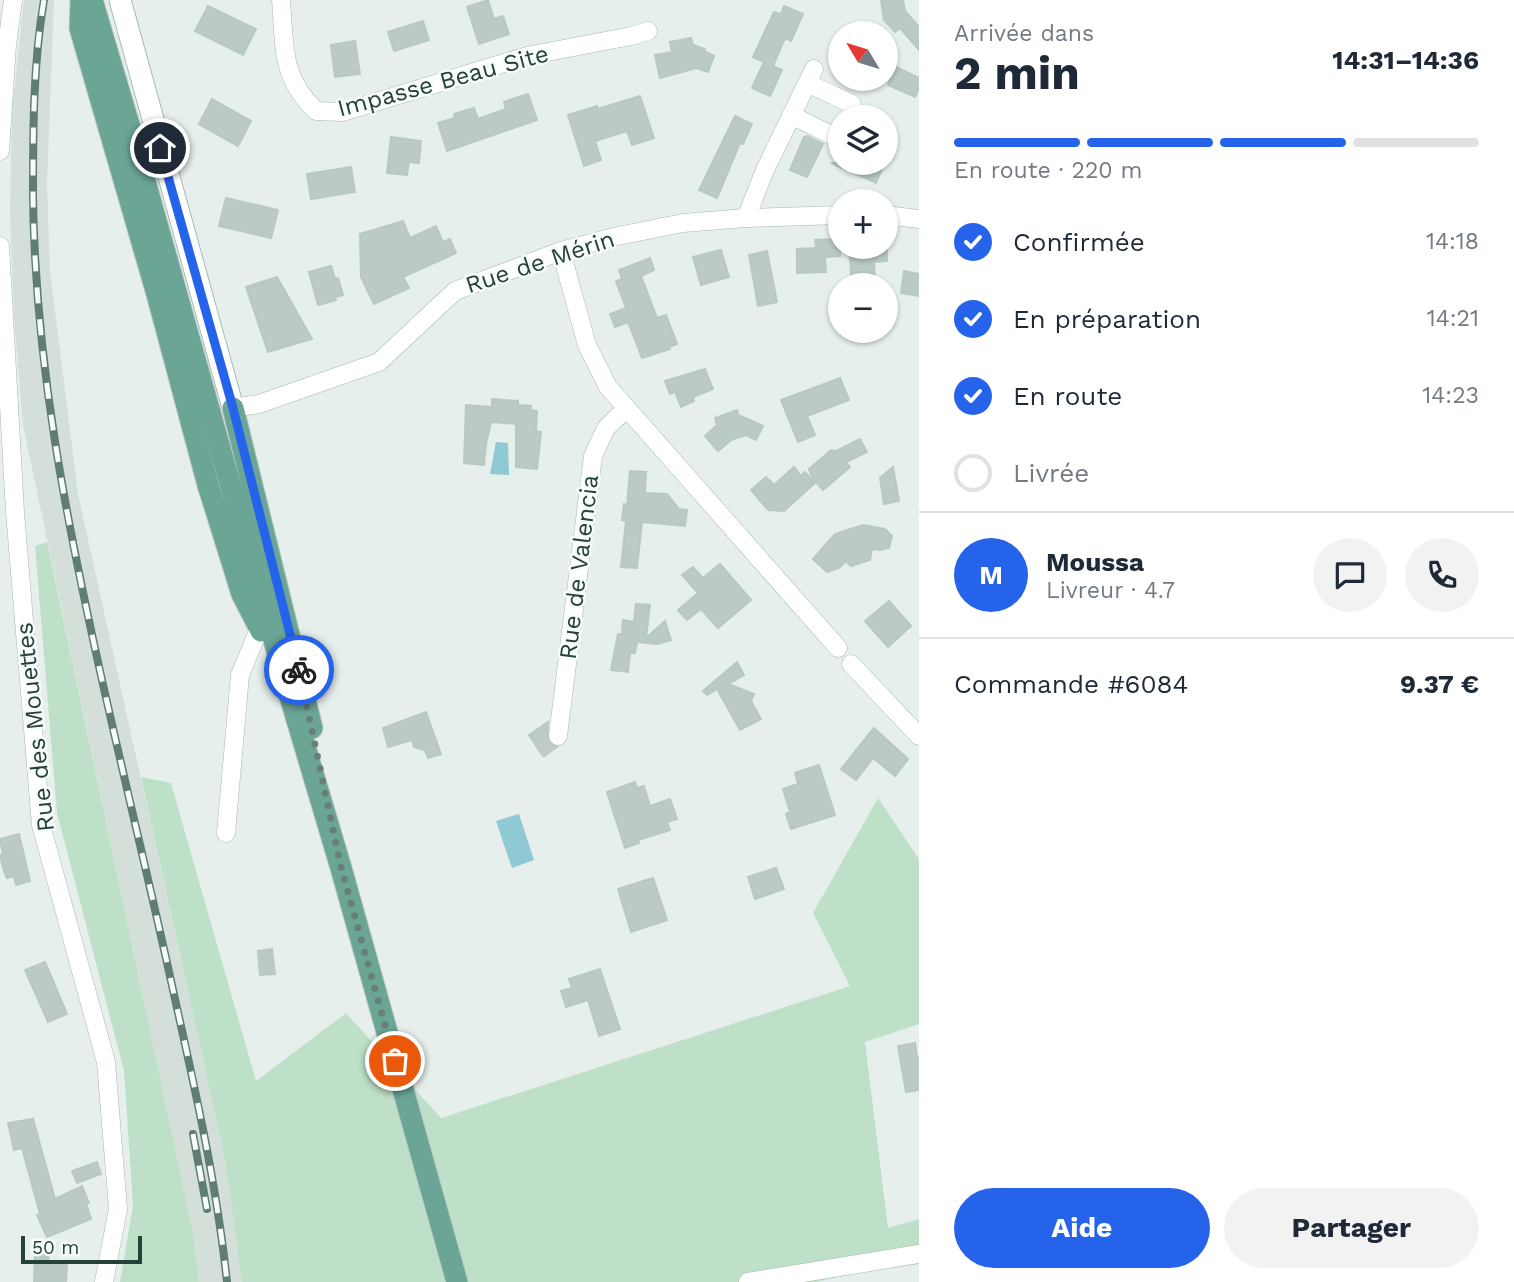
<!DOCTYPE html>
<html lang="fr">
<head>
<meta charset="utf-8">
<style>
	body { margin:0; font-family:"Work Sans",sans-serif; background:#f2f2f3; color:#1f2937; height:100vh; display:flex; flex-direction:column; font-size:26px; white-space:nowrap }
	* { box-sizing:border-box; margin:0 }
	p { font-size:23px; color:#747a83 }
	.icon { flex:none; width:38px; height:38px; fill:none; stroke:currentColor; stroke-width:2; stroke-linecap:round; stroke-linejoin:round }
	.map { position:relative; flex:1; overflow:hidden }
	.details { display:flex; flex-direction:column; background:#fff; width:595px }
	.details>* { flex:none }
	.needle { width:46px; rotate:308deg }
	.controls { position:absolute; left:828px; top:21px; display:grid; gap:14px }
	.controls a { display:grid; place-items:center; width:70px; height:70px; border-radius:50%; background:#fff; box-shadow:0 2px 5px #0004; font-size:35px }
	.scale { position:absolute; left:21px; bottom:18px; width:121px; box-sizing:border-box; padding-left:7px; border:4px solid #24423a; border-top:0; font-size:19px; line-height:24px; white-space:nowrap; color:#24423a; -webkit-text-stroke:5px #f7fbf9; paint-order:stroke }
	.pin { position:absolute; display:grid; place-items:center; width:60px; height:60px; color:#fff; margin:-30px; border:4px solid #fff; border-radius:50%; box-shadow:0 2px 7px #0007 }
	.courier { position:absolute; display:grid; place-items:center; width:70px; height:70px; margin:-35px; border:5px solid #2563eb; border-radius:50%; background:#fff; color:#222; box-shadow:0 2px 9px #0007 }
	.headline em { font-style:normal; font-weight:700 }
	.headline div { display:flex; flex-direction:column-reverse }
	.headline { display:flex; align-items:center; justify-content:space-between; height:119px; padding:0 35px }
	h1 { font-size:46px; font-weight:700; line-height:52px }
	.bar { display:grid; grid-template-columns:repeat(4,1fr); gap:10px 7px; align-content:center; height:84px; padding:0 35px }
	.bar i { height:9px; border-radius:5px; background:#e0e1e3 }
	.bar .on { background:#2563eb }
	.bar p { grid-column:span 4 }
	.line { display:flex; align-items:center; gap:18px; padding:0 35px; border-top:2px solid #e0e1e3 }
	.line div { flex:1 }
	.round { display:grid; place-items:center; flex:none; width:74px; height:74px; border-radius:37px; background:#f2f2f3 }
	ol { padding:0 35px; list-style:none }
	li { display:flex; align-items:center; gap:21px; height:77px }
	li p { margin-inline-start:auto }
	li .icon { padding:7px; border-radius:50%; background:#2563eb; color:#fff; stroke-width:4 }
	li:last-child { color:#747a83 }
	li i { width:38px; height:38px; border:4px solid #e0e1e3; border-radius:50% }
	.action { display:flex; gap:14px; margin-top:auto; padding:14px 35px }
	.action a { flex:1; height:80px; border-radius:42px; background:#2563eb; color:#fff; font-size:28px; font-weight:700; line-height:80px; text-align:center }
	.action a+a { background:#f2f2f3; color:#1f2937 }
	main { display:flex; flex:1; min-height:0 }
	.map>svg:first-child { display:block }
</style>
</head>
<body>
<main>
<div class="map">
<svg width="919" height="1282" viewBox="0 0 919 1282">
	<rect width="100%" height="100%" fill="#e6efeb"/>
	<polygon fill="#d4dfda" points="24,0 54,0 47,184 50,271 78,494 225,1160 242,1282 199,1282 193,1233 23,425 14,317 10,213 12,112"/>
	<g fill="#bfe0c8">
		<polygon points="47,542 193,1233 199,1282 120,1282 133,1206 124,1071 57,813 35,546"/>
		<polygon points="141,777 171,783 256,1081 346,1013 441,1118 850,986 813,913 878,798 919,859 919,1024 865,1042 888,1228 919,1219 919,1258 816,1282 242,1282 225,1160"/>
	</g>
	<g fill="#8ec9d4">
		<polygon points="496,442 508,443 509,475 490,474"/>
		<polygon points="519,814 534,860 512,868 496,821"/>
	</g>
	<g fill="#bbcac4" stroke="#b8c9c2" stroke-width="2">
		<polygon points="488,0 494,19 503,16 509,34 479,44 467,7"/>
		<polygon points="881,0 903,0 905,11 919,27 919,50 900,28 895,32 884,20"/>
		<polygon points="208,6 256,29 243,55 195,31"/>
		<polygon points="784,6 803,14 791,41 785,38 773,66 782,70 770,96 752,88 764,62 753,57 774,12 781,14"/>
		<polygon points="423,21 429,40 394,51 388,32"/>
		<polygon points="691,38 693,45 705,49 704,51 714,56 708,72 696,68 660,78 655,55 672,52 670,42"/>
		<polygon points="355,41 360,74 335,77 331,45"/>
		<polygon points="896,67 919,78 919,88 915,97 888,85"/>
		<polygon points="528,94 537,120 447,151 438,123 455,118 454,114 474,108 478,119 506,109 504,102"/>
		<polygon points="640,96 654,138 632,145 627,131 595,141 601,160 584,166 568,115 597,106 598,109"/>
		<polygon points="212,99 251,121 238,146 199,124"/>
		<polygon points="735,116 752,124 743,144 740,143 717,198 699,190"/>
		<polygon points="807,136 823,144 807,177 790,170 804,137"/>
		<polygon points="391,137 421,141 419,163 409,162 407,175 387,173"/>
		<polygon points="831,163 876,163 883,166 876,183"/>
		<polygon points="351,167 355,192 311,199 307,174"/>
		<polygon points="226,198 278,210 271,238 219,226"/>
		<polygon points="403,221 410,238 436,226 443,242 450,239 456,253 403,277 409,288 374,304 361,277 360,234"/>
		<polygon points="834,239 840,240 840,256 825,257 826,272 797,273 797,249 816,248 815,240"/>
		<polygon points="849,247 865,247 865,249 887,248 887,261 874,262 875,285 852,285"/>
		<polygon points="721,250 729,277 701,285 693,257"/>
		<polygon points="767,251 777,302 758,306 749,255"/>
		<polygon points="650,258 654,270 641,276 657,318 666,315 677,344 669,347 670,349 642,358 628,322 615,327 610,314 626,308 616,281 622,279 619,270"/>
		<polygon points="331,266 335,279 338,278 343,295 335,297 336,300 318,305 309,272"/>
		<polygon points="904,271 919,274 919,296 901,293"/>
		<polygon points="277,277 312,339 268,352 246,287"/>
		<polygon points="705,369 713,389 693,397 694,401 681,407 675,392 670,394 665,381"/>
		<polygon points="840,378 849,400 807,416 815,435 798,442 781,400"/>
		<polygon points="492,399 518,401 518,405 531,406 530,410 537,411 536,431 541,432 537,469 516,467 516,424 491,422 486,444 484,465 464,463 466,405 492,407"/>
		<polygon points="737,410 738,415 763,426 756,440 746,435 731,440 718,451 705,436 717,425 715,418"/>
		<polygon points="860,439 867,452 846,462 850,467 823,490 816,482 784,511 768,510 751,490 766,477 774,485 794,467 801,476 805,472 814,483 809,469 831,450 836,451"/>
		<polygon points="893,467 899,501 884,504 880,478"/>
		<polygon points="630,471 646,472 645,493 667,494 679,509 687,510 685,526 642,522 637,568 621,567 626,521 622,520 624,504 627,505"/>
		<polygon points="863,525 885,529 892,536 889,548 880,550 872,549 870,560 851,566 846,561 839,568 827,572 813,559 835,534"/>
		<polygon points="720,564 751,600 718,628 701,609 687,620 678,610 698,593 682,575 693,567 703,578"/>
		<polygon points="889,601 911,626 888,647 865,621"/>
		<polygon points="636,604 650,605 646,638 665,621 671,640 658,644 637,642 635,653 630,653 628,672 611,670 618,634 622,634 623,620 634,622"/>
		<polygon points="737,662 744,675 728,684 754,694 751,701 761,719 740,730 717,689 707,695 703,691"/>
		<polygon points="426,712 441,754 428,758 425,750 414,747 412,740 388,747 383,728"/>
		<polygon points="548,722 547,740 557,747 543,756 529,735"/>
		<polygon points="874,728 908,759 895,776 873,758 856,780 841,769"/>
		<polygon points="819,765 835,815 791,829 786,814 790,812 783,789 798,784 795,773"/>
		<polygon points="635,782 637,788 644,786 650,806 670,799 677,819 667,822 670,830 638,840 639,843 625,848 607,792"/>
		<polygon points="19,834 30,881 16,885 14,876 7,878 4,871 0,855 3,854 0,839"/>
		<polygon points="776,868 784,889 755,899 748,877"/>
		<polygon points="653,878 667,920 631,932 618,889"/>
		<polygon points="272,949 275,974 260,975 258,951"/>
		<polygon points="45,962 67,1014 48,1022 25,970"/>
		<polygon points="600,969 620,1029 599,1036 588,1000 566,1007 561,991 572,988 569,979"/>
		<polygon points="915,1043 917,1057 919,1057 919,1090 906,1092 898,1046"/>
		<polygon points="33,1119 55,1199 82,1186 89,1203 86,1203 91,1219 47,1237 37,1215 40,1214 22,1148 14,1150 8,1123"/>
		<polygon points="97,1162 101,1174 77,1183 72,1171"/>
		<polygon points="35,1253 49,1254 48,1263 67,1264 66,1282 34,1282"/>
	</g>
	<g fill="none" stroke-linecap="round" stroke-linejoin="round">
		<polyline stroke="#bfccc8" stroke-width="18" stroke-dasharray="18 9" stroke-linecap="butt" points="539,750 558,736"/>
		<defs>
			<g id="street">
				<path d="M281,0C285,46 280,76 316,111L343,112L527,56L631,36L648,31"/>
				<polyline points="807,83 852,104"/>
				<polyline points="791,115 839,139"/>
				<polyline points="0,151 7,45 13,0"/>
				<polyline points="886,215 919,219"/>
				<polyline points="746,218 765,170 814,69"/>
				<polyline points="0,246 15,512 41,825 106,1062 118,1209 104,1282"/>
				<polyline points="561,251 587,345 608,387 838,648"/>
				<polyline points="233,408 259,404 379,362 455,291 561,251 618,236 683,223 746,218 840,215"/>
				<polyline points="851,664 919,736"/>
				<polyline points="558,736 593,456 606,428 626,409"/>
				<polyline points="226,833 240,675 260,627"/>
				<polyline points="748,1282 919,1254"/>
			</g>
			<polyline id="secondary" points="120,0 233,408"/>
			<g id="primary">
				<polyline points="81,0 80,28 157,294 208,485 242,594 261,631"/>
				<polyline points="92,0 130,128 286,683 341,868 457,1282"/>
				<polyline points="233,408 312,728"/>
			</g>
		</defs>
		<use href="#street" stroke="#a8b8b2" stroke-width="19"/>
		<use href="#secondary" stroke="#a4bbb3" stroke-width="23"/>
		<use href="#primary" stroke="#c2cac8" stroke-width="23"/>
		<use href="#street" stroke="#fff" stroke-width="18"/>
		<use href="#secondary" stroke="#fff" stroke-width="21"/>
		<use href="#primary" stroke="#6aa596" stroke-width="21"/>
		<defs>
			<g id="rail">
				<path d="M44,0C33,64 33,131 33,196C35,362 66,519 102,680C126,787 152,893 175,999C196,1093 217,1187 227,1282"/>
				<polyline points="193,1134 207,1209"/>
			</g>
		</defs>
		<use href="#rail" stroke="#5f7d75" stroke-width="8"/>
		<use href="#rail" stroke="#f7fbf9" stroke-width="5" stroke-dasharray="16" stroke-linecap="butt"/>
	</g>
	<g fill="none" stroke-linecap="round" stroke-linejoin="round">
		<polyline stroke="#687f78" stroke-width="7" stroke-dasharray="0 12.6" points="299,670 341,867 395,1061"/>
		<polyline stroke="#2563eb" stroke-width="9" points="160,148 233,408 299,670"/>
	</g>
	<g text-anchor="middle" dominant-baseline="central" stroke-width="5" stroke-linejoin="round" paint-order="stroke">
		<g font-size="24" fill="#24423a" stroke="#f7fbf9">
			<text transform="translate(443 81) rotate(-15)">Impasse Beau Site</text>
			<text transform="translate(540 262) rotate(-18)">Rue de Mérin</text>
			<text transform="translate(579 567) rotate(-83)">Rue de Valencia</text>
			<text transform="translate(35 727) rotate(-96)">Rue des Mouettes</text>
		</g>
	</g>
</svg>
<div class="controls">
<a><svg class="needle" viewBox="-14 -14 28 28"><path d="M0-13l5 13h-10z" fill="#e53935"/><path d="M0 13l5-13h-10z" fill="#747a83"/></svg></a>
<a><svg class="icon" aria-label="layers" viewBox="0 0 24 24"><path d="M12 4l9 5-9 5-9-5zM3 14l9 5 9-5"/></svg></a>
<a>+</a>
<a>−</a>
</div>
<div class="scale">50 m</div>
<div class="pin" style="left:395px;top:1061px;background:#ea580c"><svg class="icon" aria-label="bag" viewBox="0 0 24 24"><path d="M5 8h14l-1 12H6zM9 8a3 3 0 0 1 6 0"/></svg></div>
<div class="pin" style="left:160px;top:148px;background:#1f2937"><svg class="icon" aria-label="home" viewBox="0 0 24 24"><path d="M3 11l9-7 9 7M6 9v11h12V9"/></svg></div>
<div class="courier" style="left:299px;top:670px"><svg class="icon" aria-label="bike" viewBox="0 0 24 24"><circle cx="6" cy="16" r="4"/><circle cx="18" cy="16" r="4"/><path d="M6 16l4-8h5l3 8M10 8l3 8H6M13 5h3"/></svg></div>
</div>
<section class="details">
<div class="headline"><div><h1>2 min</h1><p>Arrivée dans</p></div><em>14:31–14:36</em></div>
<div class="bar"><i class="on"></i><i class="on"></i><i class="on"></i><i></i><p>En route · 220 m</p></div>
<ol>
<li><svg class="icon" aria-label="check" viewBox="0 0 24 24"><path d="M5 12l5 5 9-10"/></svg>Confirmée<p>14:18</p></li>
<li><svg class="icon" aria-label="check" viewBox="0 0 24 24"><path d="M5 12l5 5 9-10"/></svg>En préparation<p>14:21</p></li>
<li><svg class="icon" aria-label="check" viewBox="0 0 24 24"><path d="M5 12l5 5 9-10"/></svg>En route<p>14:23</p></li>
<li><i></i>Livrée</li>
</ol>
<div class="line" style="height:126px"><b class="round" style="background:#2563eb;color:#fff">M</b><div><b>Moussa</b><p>Livreur · 4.7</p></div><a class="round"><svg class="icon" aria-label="chat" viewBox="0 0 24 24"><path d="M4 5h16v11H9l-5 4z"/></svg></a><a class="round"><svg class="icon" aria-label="phone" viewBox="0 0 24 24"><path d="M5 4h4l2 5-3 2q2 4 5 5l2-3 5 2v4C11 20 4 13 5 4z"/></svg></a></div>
<div class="line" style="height:91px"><div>Commande #6084</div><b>9.37 €</b></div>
<div class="action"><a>Aide</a><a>Partager</a></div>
</section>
</main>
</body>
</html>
